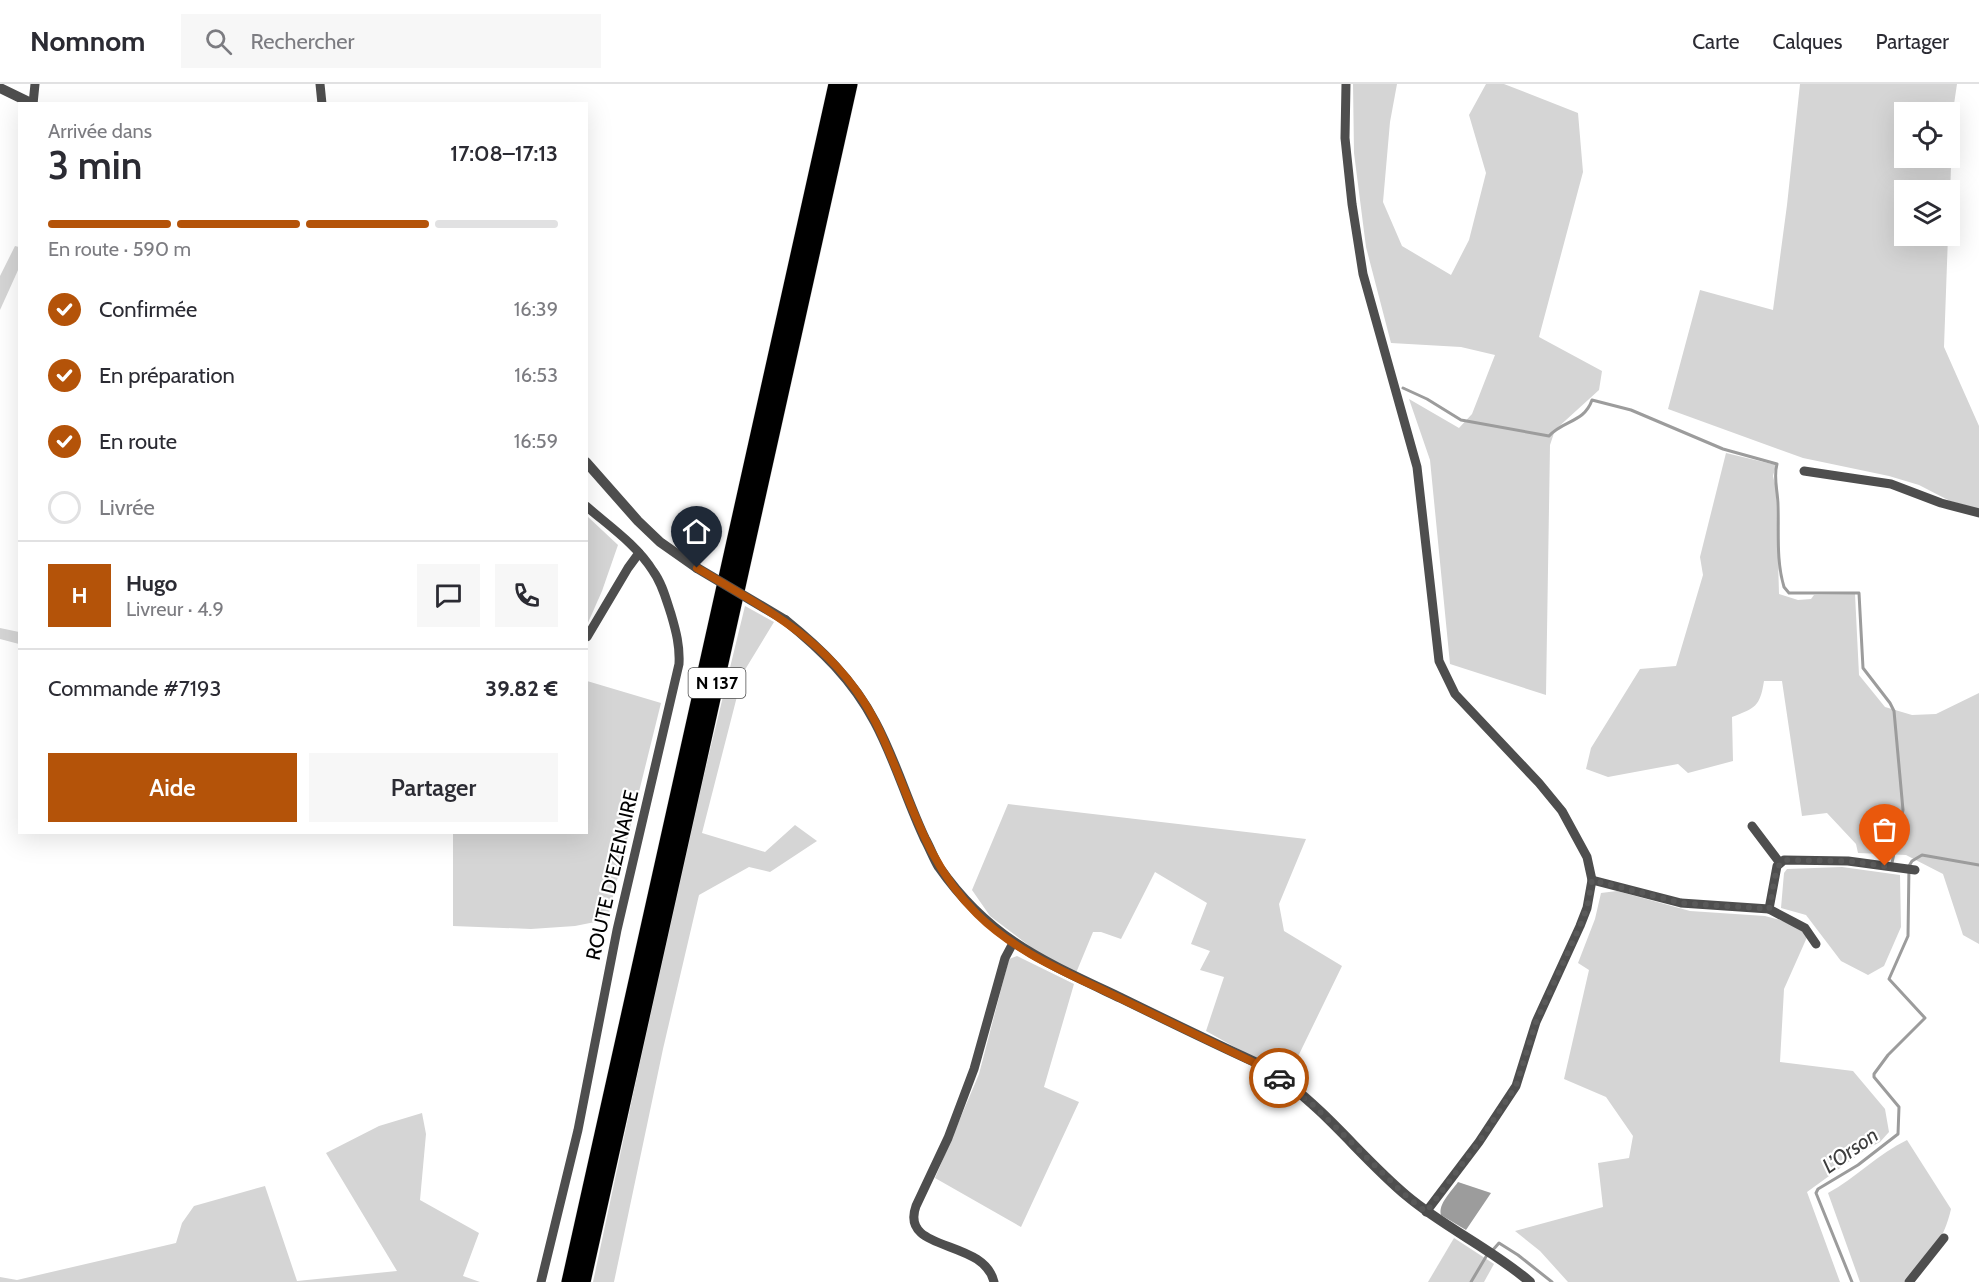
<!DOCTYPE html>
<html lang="fr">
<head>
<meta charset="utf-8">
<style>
	body { margin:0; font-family:Cabin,sans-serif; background:#f7f7f7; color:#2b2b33; height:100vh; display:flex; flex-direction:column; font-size:22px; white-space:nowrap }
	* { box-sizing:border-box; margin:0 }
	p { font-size:20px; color:#7c7c81 }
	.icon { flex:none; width:33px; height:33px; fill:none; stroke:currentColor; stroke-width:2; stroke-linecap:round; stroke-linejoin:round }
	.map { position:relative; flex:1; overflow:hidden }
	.details { position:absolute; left:18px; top:18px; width:570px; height:732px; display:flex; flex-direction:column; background:#fff; border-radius:0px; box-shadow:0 6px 24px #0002 }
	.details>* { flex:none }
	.buttons { position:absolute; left:1894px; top:18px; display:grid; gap:12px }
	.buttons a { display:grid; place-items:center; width:66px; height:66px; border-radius:0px; background:#fff; box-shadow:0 6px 24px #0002; font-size:30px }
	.pin { position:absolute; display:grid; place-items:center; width:51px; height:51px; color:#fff; margin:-62px -26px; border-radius:50% 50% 50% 0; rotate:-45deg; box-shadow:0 0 6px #0007 }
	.pin .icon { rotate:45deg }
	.courier { position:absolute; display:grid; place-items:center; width:60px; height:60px; margin:-30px; border:4px solid #b45309; border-radius:50%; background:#fff; color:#222; box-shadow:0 2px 8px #0007 }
	.overview em { font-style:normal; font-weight:600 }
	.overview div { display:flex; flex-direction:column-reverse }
	.overview { display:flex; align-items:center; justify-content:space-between; height:102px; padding:0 30px }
	h1 { font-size:39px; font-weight:600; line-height:45px }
	.bar { display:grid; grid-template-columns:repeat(4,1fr); gap:9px 6px; align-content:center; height:72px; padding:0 30px }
	.bar i { height:8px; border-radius:4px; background:#e1e1e2 }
	.bar .selected { background:#b45309 }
	.bar p { grid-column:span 4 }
	.line { display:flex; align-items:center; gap:15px; padding:0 30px; border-top:2px solid #e1e1e2 }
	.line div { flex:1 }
	.round { display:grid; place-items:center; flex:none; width:63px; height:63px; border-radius:0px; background:#f7f7f7 }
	ol { padding:0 30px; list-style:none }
	li { display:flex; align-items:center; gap:18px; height:66px }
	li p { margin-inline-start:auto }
	li .icon { padding:6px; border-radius:50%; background:#b45309; color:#fff; stroke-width:4 }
	li:last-child { color:#7c7c81 }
	li i { width:33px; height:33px; border:3px solid #e1e1e2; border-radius:50% }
	.cta { display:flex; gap:12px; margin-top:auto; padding:12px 30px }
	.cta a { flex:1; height:69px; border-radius:0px; background:#b45309; color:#fff; font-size:24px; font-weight:600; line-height:69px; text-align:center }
	.cta a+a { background:#f7f7f7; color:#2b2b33 }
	header { display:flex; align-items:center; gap:36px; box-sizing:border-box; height:84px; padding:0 30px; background:#fff; border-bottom:2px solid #e1e1e2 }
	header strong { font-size:28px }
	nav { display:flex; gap:33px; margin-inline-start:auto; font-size:21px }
	.search { width:420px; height:54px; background:#f7f7f7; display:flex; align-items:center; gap:15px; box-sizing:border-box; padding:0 21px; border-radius:0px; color:#7c7c81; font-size:22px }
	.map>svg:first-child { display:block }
</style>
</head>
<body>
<header>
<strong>Nomnom</strong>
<div class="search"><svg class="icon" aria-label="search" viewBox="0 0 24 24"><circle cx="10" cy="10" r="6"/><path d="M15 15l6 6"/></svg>Rechercher</div>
<nav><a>Carte</a><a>Calques</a><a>Partager</a></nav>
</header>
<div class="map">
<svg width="1979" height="1198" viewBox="0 0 1979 1198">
	<rect width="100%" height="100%" fill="#fff"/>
	<g fill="#d5d5d5" fill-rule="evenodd">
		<polygon points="1353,0 1397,0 1390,38 1383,118 1402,162 1451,191 1469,156 1486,89 1469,31 1486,0 1504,0 1578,29 1583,88 1539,253 1602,287 1599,306 1555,346 1550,361 1546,611 1450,580 1430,376 1409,315 1459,344 1472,330 1495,271 1461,263 1391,259 1366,163 1354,69"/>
		<path d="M1800,0H1957L1953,27L1950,111V106H1905V152H1948L1944,263L1979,342V425L1950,417L1919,401L1889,392L1803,374L1668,325L1700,206L1773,226L1787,121ZM1905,28H1950V74H1905Z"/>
		<polygon points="15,162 19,163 19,184 0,226 0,192"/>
		<path d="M1726,369L1776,381L1773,392L1776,404L1779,510L1798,516L1811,515L1814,511L1855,510L1859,591L1885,623L1912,631L1936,630L1979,609V860L1963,851L1943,790L1906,771L1858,769L1856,760L1827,729L1802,732L1782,597H1764C1760,623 1755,624 1732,633L1733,677L1688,689L1678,680L1608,693L1586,685L1591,664L1640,585L1676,582L1703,491L1700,473Z"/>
		<polygon points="587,432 618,461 602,507 587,541"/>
		<polygon points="745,522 774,538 743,589 702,749 765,768 795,741 817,757 770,788 749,783 699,811 663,965 614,1198 593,1198 682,781"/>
		<polygon points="0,544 19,548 19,560 0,555"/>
		<polygon points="587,597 661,619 609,829 595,838 575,842 531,845 453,842 453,749 586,748"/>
		<polygon points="1008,720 1306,755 1279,820 1284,847 1342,882 1288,993 1206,947 1224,893 1200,886 1210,867 1191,860 1207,819 1155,788 1121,855 1101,848 1093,848 1076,889 1036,867 990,832 972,806"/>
		<polygon points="1842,783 1900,791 1901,843 1884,882 1868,891 1841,877 1806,831 1781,824 1784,789 1787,785"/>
		<polygon points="1617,807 1690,827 1765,832 1787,838 1808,851 1784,905 1780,978 1853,987 1885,1025 1889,1048 1880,1058 1865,1066 1807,1108 1840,1198 1568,1198 1540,1167 1515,1147 1603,1123 1598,1079 1629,1074 1633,1052 1606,1013 1564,995 1589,886 1578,879 1595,835 1601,809"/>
		<polygon points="1017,872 1074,900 1044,1003 1079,1018 1021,1143 935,1094 979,990 1009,875"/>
		<polygon points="422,1029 426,1050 420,1116 479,1149 463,1192 480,1198 0,1198 0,1193 17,1196 176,1159 182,1139 194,1122 265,1102 297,1197 397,1187 326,1069 379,1042"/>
		<path d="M1907,1056L1951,1125C1943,1160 1928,1173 1904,1198H1860L1828,1109C1856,1094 1879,1069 1907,1056Z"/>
		<polygon points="1454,1154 1494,1180 1484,1198 1428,1198"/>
	</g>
	<path fill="#9c9c9c" d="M1458,1098L1491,1109L1466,1146L1441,1131C1438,1120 1451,1108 1458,1098Z"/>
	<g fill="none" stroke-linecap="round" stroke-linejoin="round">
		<g stroke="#9c9c9c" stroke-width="3">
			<path d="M1403,304L1427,315L1461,336L1549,352C1563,336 1584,339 1592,316L1631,326L1723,365L1777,380C1773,394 1778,407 1778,422C1779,448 1776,477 1784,503L1789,509H1859L1863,584L1890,619L1894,627L1903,726L1892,779"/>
			<polyline points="1492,1167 1499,1159 1518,1171 1552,1198"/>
			<polyline points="1471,1198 1487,1171"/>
			<polyline points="1852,1198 1816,1109 1818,1105 1858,1081 1898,1050 1899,1023 1874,993 1874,990 1888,971 1925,934 1889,895 1908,852 1909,782 1912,777 1922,771 1979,781"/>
		</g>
		<defs>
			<g id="trunk">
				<polyline points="569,1198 836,0"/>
				<polyline points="583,1198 850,0"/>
			</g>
		</defs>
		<use href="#trunk" stroke="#dbdbdb" stroke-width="16"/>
		<g stroke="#4e4e4e" stroke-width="9">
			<polyline points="320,0 322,20"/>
			<polyline points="1346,0 1345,54 1352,120 1363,190 1417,383 1439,577 1455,610 1539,699 1562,727 1587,773 1592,796 1587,824 1580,842 1536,938 1516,1002 1479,1058 1426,1128"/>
			<polyline points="33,20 35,0"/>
			<polyline points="1804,387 1891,400 1941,419 1979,429"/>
			<polyline points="587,553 628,484 639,469"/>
			<polyline points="1752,742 1780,779"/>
			<polyline points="1592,796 1681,819 1769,825 1777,782 1784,776 1848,777 1915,786"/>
			<polyline points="1769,825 1805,844 1816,860"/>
			<path d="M541,1198L578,1046L617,846L679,580C680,562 676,547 671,530C666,515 662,499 653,487C637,461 609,442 586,422"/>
			<path d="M994,1198C984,1154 899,1169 916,1122L948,1054L974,985L1005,874L1013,859"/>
			<polyline points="1909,1198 1944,1154"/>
		</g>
		<g stroke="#4e4e4e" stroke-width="10">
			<polyline points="0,4 33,20"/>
			<polyline points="586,378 638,437 660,458 697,484"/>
			<path d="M785,536C821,565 853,596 875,638C895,675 907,717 925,755C930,764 934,775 939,783C990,856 1045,878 1121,914C1166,936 1211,958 1257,979C1267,986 1278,992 1287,999C1331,1032 1365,1077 1407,1112C1445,1144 1492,1165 1530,1198"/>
		</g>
		<use href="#trunk" stroke="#000" stroke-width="15"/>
		<polyline stroke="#4e4e4e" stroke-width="10" points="697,484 785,536"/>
	</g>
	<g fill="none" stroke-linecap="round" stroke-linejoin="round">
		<path stroke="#595959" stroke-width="6" stroke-dasharray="0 10.8" d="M1279,994L1313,1021L1404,1110L1426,1128L1479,1058L1516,1002L1536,938L1580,842L1587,824L1592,796L1682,819L1769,825C1773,812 1773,783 1784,776L1848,777L1885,782"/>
		<path stroke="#b45309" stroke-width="8" d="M697,484C769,527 836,560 876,639C909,706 922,776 977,830C1014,867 1063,887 1109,909C1158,932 1207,956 1257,980L1279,994"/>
	</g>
	<g text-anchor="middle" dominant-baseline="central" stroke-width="4.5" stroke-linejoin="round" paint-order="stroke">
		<rect fill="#fff" stroke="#4c4c4c" stroke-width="1.5" x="688.5" y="584" width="57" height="30" rx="4.5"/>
		<g font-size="18" font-weight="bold" fill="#000">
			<text x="717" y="599">N 137</text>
		</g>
		<g font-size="20" fill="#000" stroke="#fff">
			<text transform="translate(612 791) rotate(-77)">ROUTE D'EZENAIRE</text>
		</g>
		<g font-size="21" font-style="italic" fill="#3d3d3d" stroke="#fff">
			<text transform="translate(1850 1066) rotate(-35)">L’Orson</text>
		</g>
	</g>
</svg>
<div class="buttons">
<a><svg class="icon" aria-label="locate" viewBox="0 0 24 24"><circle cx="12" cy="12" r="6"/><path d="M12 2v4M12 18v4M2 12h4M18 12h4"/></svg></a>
<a><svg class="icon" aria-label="layers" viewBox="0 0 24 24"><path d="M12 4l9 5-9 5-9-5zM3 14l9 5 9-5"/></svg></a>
</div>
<div class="pin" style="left:1885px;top:782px;background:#ea580c"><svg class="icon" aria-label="bag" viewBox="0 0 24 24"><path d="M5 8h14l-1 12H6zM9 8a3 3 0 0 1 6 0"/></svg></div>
<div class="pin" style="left:697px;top:484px;background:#1f2937"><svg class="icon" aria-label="home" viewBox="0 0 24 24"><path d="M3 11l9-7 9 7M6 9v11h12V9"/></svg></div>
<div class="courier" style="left:1279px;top:994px"><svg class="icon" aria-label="car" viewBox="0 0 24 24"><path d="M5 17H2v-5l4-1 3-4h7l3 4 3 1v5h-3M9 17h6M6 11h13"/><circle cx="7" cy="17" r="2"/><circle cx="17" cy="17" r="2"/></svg></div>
<section class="details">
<div class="overview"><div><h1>3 min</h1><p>Arrivée dans</p></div><em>17:08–17:13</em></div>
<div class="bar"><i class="selected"></i><i class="selected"></i><i class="selected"></i><i></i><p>En route · 590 m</p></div>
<ol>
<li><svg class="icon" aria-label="check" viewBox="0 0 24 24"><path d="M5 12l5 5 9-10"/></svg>Confirmée<p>16:39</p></li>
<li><svg class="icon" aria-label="check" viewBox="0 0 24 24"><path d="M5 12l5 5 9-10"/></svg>En préparation<p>16:53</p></li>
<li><svg class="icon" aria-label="check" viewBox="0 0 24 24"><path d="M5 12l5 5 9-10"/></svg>En route<p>16:59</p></li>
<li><i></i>Livrée</li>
</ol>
<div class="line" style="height:108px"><b class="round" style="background:#b45309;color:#fff">H</b><div><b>Hugo</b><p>Livreur · 4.9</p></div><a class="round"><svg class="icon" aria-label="chat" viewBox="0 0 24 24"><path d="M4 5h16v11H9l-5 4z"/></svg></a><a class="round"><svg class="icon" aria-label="phone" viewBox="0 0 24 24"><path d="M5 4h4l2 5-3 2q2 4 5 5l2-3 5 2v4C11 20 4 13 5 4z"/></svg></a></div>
<div class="line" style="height:78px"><div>Commande #7193</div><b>39.82 €</b></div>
<div class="cta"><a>Aide</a><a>Partager</a></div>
</section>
</div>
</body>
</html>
